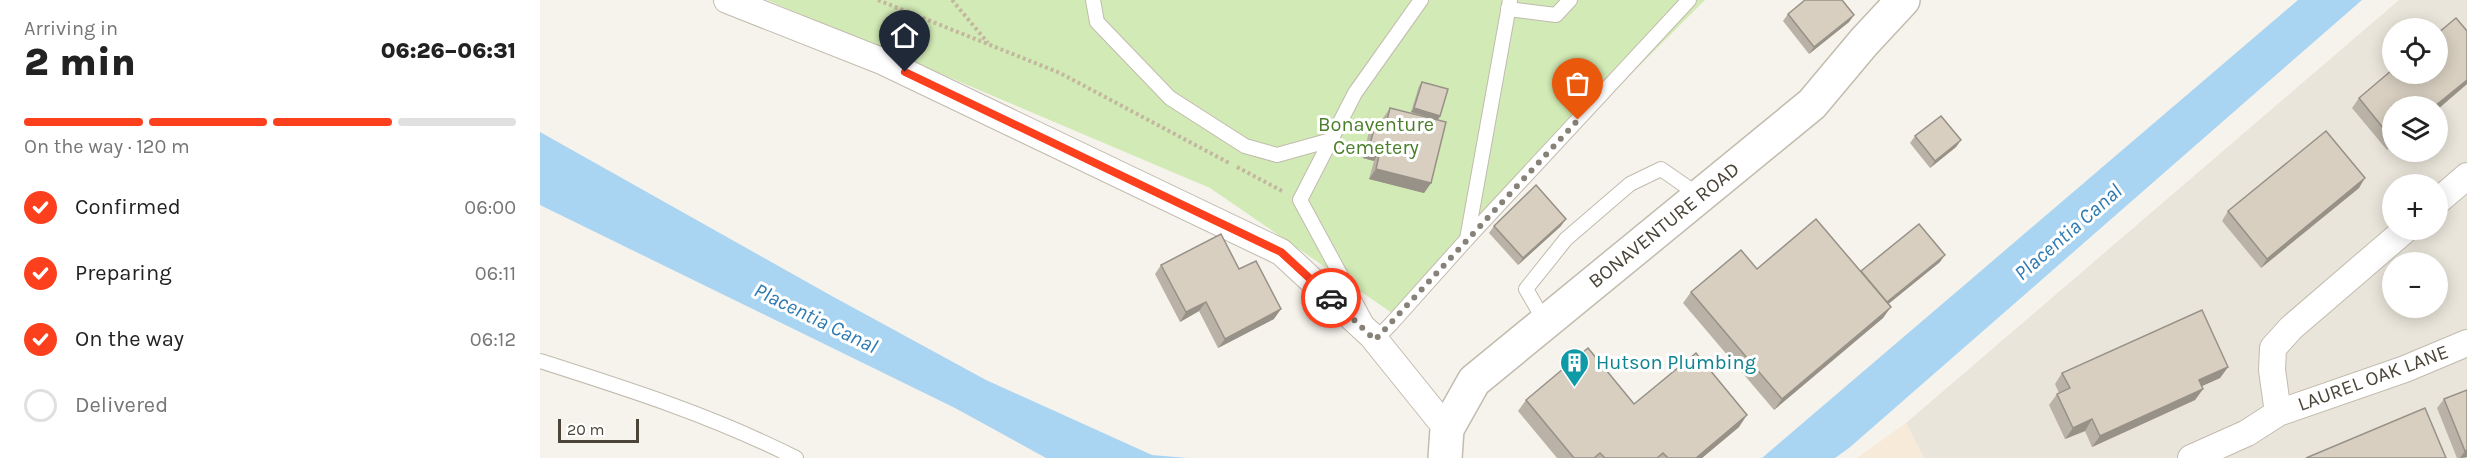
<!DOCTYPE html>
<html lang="en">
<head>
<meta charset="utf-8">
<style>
	body { margin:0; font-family:Karla,sans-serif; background:#f6f6f6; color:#222; height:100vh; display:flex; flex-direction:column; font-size:22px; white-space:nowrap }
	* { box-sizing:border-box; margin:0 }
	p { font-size:20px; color:#767676 }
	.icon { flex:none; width:33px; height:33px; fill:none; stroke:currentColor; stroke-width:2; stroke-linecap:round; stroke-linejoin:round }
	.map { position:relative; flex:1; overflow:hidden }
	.details { display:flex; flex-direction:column; background:#fff; width:540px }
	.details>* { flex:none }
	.tools { position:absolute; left:1842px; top:18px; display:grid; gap:12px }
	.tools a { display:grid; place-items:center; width:66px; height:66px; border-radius:50%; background:#fff; box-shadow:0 3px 15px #0003; font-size:30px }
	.scale { position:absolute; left:18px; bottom:15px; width:81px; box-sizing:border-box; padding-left:6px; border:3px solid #4b4439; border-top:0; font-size:16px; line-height:21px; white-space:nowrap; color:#4b4439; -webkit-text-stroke:4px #fff; paint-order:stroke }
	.pin { position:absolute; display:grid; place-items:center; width:51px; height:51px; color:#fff; margin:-62px -26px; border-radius:50% 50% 50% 0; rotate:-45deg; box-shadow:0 0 6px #0007 }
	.pin .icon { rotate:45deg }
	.courier { position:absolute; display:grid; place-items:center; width:60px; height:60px; margin:-30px; border:4px solid #fc3f1d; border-radius:50%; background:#fff; color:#222; box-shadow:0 2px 8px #0007 }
	.head em { font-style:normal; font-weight:800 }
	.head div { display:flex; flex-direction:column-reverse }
	.head { display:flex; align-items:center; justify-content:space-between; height:102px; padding:0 24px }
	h1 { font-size:39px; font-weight:800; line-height:45px }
	.bar { display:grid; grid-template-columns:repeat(4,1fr); gap:9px 6px; align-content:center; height:72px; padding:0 24px }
	.bar i { height:8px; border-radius:4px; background:#e0e0e0 }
	.bar .on { background:#fc3f1d }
	.bar p { grid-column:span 4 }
	ol { padding:0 24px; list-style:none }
	li { display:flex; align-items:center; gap:18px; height:66px }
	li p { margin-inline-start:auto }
	li .icon { padding:6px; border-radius:50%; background:#fc3f1d; color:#fff; stroke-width:4 }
	li:last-child { color:#767676 }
	li i { width:33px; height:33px; border:3px solid #e0e0e0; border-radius:50% }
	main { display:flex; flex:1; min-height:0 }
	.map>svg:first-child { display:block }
</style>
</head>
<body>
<main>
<section class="details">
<div class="head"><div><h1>2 min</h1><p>Arriving in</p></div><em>06:26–06:31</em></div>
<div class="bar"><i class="on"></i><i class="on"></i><i class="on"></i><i></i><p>On the way · 120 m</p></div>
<ol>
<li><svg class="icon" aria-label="check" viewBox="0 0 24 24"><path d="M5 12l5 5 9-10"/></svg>Confirmed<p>06:00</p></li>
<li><svg class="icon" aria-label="check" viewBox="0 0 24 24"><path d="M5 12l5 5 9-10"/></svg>Preparing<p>06:11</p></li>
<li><svg class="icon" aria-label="check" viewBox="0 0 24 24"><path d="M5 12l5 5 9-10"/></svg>On the way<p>06:12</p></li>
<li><i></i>Delivered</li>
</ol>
</section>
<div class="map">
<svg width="1927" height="458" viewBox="0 0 1927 458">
	<rect width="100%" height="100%" fill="#f6f3ec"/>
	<path fill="#eae5da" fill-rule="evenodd" d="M1859,0H1927V458H1384L1366,423ZM1852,28H1898V74H1852ZM1852,106H1898V152H1852ZM1852,184H1898V230H1852ZM1852,262H1898V308H1852Z"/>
	<polygon fill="#f7ead8" points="1366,423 1384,458 1317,458"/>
	<polygon fill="#d2eab5" points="227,0 1165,0 852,313 670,188"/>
	<g fill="#a9d4f2">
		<polygon points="1758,0 1822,0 1309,448 1295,458 1222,458"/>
		<polygon points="0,132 290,295 446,380 612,455 647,458 506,458 415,408 0,205"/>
	</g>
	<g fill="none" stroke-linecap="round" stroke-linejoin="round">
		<defs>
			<g id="service">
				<polyline points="553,0 557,22 630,98 705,146 737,155 791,140"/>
				<polyline points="968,9 1016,15 1030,0"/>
				<polyline points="927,239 1149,0"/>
				<polyline points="825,320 760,200 815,93 881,0"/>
				<polyline points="1005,322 986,289 1026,239 1090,184 1121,169 1160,196"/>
				<polyline points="835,340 851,324 927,239 970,0"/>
				<path d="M0,361C88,389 173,416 256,458"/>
			</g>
			<g id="minor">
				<polyline points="187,0 344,62 741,252 832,336 907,429"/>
				<polyline points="1898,201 1927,176"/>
				<polyline points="1738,413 1732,370 1733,348 1751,328 1865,230"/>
				<polyline points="1651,458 1707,433 1738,413 1865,369 1927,343"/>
			</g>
			<polyline id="tertiary" points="905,458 907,429 934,381 1272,104 1324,42 1363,0"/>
		</defs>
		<use href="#service" stroke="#c2bbae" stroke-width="16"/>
		<use href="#minor" stroke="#c2bbae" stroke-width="28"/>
		<use href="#tertiary" stroke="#c2bbae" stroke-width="36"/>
		<g stroke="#c4b79f" stroke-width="4" stroke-dasharray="3 3" stroke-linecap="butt">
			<polyline points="338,0 520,73 691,164"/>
			<polyline points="412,0 448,43"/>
			<polyline points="697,167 744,192"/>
		</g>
		<use href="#service" stroke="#fff" stroke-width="14"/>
		<use href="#minor" stroke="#fff" stroke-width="26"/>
		<use href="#tertiary" stroke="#fff" stroke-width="33"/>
	</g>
	<g fill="#bab2a6">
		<polygon points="1248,14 1314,15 1309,22 1269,54 1243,21"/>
		<polygon points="1927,31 1927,84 1898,109 1898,106 1852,106 1852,146 1847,150 1812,108 1819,98"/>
		<polygon points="882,82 900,116 898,120 871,112 879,86"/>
		<polygon points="850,108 891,183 884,193 829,179 834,161 823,158 829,131 836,122 842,123 843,118"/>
		<polygon points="1375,136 1421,140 1416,147 1390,168 1370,143"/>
		<polygon points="1819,188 1721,268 1682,221 1688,211"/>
		<polygon points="954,226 1021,226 978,265 949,233"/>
		<polygon points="1400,262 1348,304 1343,318 1234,410 1143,303 1151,292 1217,269 1321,272"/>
		<polygon points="621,265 699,269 734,319 678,348 659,311 640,322 615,274"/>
		<polygon points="1688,367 1680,378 1662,386 1663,389 1655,400 1552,447 1545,431 1525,439 1509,405 1517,394 1519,393 1515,384 1522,373"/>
		<polygon points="1927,390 1927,457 1924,458 1917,458 1897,408 1904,399"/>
		<polygon points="986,400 1094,404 1199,427 1162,458 1017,458 978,411"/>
	</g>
	<g fill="#979187">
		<polygon points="1314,15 1309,22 1269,54 1274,47"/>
		<polygon points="1927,80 1927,84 1898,109 1898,106 1895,106"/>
		<polygon points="874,108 900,116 898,120 871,112"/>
		<polygon points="1421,140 1416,147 1390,168 1395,161"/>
		<polygon points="829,148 840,151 834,161 823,158"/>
		<polygon points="836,169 891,183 884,193 829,179"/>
		<polygon points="1825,178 1819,188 1721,268 1727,259"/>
		<polygon points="1026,219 1021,226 978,265 983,258"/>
		<polygon points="1405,255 1400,262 1341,310 1346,303"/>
		<polygon points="666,302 659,311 640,322 646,312"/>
		<polygon points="1351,307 1343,318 1234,410 1242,399"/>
		<polygon points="741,309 734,319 678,348 685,339"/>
		<polygon points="1688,367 1680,378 1651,391 1659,380"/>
		<polygon points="1663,389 1655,400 1552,447 1560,436"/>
		<polygon points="1207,415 1199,427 1162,458 1156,458"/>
		<polygon points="1552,419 1545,431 1525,439 1533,428"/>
		<polygon points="1927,450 1927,457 1920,458 1925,451"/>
	</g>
	<g fill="#d8cfc1" stroke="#979187" stroke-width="1.5">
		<polygon points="1265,0 1302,0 1314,15 1274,47 1248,14"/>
		<polygon points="1916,18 1927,31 1927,80 1895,106 1852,106 1852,139 1819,98 1852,70 1852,74 1898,74 1898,33"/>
		<polygon points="882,82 908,89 900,116 874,108"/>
		<polygon points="850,108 906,122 891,183 836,169 840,151 829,148 836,122 846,124"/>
		<polygon points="1401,116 1421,140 1395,161 1375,136"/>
		<polygon points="1786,131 1825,178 1727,259 1688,211"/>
		<polygon points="996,185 1026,219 983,258 954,226"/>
		<polygon points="1276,219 1351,307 1242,399 1151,292 1201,250 1217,269"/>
		<polygon points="1379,224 1405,255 1347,302 1321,271"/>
		<polygon points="681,234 699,269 716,261 741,309 685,339 666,302 646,312 621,265"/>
		<polygon points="1662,310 1688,367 1659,380 1663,389 1560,436 1552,419 1533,428 1517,394 1530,388 1522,373"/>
		<polygon points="1048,348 1094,404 1156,353 1207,415 1156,458 1128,458 1123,453 1117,458 1065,458 1060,453 1054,458 1034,458 986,400"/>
		<polygon points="1927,390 1927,450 1925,451 1904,399"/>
		<polygon points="1885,408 1906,458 1766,458"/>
	</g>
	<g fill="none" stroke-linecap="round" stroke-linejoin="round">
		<polyline stroke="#878178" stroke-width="6" stroke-dasharray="0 10.8" points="791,298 835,340 1038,120"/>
		<polyline stroke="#fc3f1d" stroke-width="8" points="365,72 741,252 791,298"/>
	</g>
	<defs>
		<symbol id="building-pin" viewBox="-11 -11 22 30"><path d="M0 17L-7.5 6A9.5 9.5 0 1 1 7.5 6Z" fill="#0f9aa8" stroke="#fff"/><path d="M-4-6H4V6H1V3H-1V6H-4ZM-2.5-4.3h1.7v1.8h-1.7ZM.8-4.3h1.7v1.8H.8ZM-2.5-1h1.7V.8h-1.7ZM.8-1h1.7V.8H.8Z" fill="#fff"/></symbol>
	</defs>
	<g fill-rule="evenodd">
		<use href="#building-pin" x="1018" y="346" width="33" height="45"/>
	</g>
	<g text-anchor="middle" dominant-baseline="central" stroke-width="6" stroke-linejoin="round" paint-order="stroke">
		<g font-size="20" fill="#4a7f2a" stroke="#fff">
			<text x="836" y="124">Bonaventure<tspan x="836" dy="23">Cemetery</tspan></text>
		</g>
		<g font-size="20" fill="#4b4439" stroke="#fff">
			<text transform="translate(1124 225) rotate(-39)">BONAVENTURE ROAD</text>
			<text transform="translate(1833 378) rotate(-20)">LAUREL OAK LANE</text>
		</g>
		<g font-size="20" fill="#0d838f" stroke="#fff" text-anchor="start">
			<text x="1056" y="362">Hutson Plumbing</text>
		</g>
		<g font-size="21" font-style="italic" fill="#2e7ab2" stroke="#fff">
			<text transform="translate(1528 232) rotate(-41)">Placentia Canal</text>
			<text transform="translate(276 318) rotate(26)">Placentia Canal</text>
		</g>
	</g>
</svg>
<div class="tools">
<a><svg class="icon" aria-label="locate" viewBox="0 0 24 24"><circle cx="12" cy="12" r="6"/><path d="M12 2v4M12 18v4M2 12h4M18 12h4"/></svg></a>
<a><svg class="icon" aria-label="layers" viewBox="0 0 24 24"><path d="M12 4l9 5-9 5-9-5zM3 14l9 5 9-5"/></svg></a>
<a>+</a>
<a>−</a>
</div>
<div class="scale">20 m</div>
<div class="pin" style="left:1038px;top:120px;background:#ea580c"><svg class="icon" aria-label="bag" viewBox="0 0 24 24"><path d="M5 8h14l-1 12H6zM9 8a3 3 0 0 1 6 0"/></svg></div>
<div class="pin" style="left:365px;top:72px;background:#1f2937"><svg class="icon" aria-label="home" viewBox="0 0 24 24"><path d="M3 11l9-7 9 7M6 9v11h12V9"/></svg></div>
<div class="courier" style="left:791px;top:298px"><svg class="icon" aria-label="car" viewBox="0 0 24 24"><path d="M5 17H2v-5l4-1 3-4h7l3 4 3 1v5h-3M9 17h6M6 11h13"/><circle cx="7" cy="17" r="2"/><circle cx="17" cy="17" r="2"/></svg></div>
</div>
</main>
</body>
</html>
